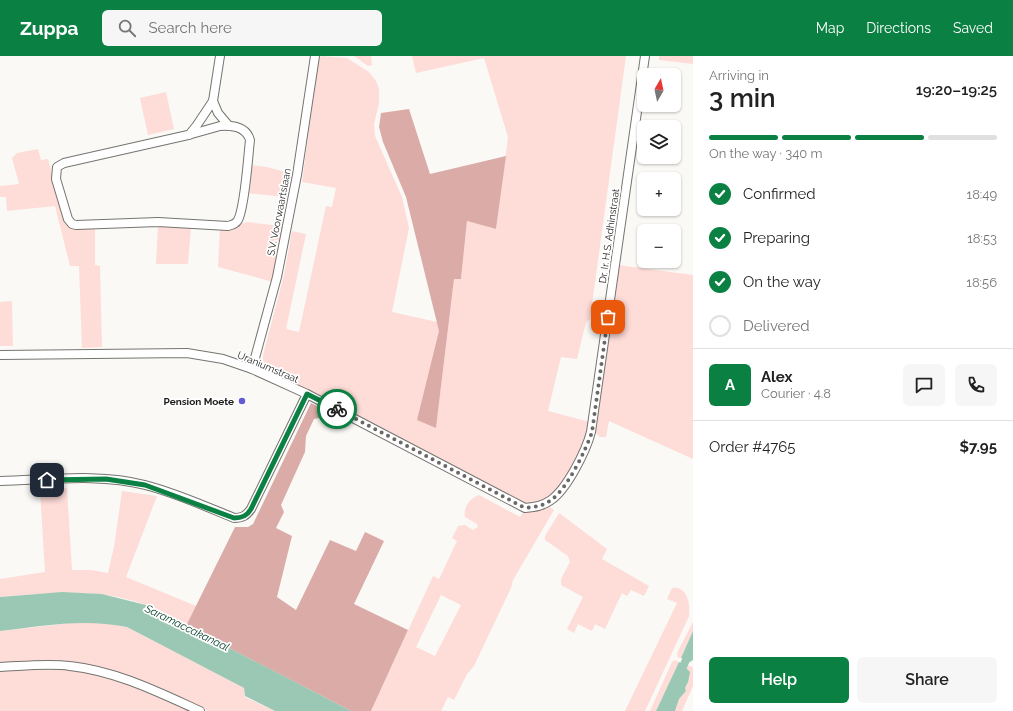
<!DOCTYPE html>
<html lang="en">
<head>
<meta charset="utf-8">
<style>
	body { margin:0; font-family:Raleway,sans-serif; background:#f6f6f6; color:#222; height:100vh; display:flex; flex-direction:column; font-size:15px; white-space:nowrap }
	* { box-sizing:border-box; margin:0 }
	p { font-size:13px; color:#767676 }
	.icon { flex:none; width:22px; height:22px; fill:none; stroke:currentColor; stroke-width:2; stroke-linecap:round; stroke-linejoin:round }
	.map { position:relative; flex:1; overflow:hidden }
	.sheet { display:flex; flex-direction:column; background:#fff; width:320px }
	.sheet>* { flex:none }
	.needle { width:26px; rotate:9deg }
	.tools { position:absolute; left:637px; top:12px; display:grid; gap:8px }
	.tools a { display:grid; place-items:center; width:44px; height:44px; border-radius:6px; background:#fff; box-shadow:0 1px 3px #0004; font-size:20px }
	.pin { position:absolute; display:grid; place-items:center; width:34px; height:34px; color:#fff; margin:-17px; border-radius:8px; box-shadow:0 2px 6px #0006 }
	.courier { position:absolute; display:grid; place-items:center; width:40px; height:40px; margin:-20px; border:3px solid #0b8043; border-radius:50%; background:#fff; color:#222; box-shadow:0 1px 5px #0007 }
	.headline em { font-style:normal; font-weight:600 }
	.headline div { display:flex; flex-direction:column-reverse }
	.headline { display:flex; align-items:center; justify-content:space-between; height:68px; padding:0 16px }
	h1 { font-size:26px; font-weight:600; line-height:30px }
	.bar { display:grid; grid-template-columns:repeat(4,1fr); gap:6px 4px; align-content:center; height:48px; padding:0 16px }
	.bar i { height:5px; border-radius:3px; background:#e0e0e0 }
	.bar .current { background:#0b8043 }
	.bar p { grid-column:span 4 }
	.line { display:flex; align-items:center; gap:10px; padding:0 16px; border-top:1px solid #e0e0e0 }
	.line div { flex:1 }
	.round { display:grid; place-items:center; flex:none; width:42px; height:42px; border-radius:6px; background:#f6f6f6 }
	ol { padding:0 16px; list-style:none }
	li { display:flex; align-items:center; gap:12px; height:44px }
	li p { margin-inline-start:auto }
	li .icon { padding:4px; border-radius:50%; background:#0b8043; color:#fff; stroke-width:4 }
	li:last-child { color:#767676 }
	li i { width:22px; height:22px; border:2px solid #e0e0e0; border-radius:50% }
	.cta { display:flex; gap:8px; margin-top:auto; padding:8px 16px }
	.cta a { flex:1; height:46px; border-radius:6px; background:#0b8043; color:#fff; font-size:16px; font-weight:600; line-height:46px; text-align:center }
	.cta a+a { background:#f6f6f6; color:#222 }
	header { display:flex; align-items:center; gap:24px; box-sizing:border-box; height:56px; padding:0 20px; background:#0b8043; color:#fff }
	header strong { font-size:19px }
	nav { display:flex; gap:22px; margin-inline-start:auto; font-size:14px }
	.search { width:280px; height:36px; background:#f6f6f6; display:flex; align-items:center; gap:10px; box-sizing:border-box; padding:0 14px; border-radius:6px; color:#767676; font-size:15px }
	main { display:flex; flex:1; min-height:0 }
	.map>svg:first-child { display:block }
</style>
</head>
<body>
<header>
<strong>Zuppa</strong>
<div class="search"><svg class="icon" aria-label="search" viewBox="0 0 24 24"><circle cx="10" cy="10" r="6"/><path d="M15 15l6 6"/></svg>Search here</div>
<nav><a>Map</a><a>Directions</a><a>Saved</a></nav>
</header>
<main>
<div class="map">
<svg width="693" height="655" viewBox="0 0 693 655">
	<rect width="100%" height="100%" fill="#faf9f6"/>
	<g fill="#fedcd8" fill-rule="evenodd">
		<path d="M321,0L347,2L369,16L376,25L379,33V47L374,68L375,80L402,141L409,172L392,256L437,266L439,275L436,372L454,223H461L467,165L496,173L508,81L484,2L416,17L412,0H626L590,263L586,266L577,303L561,301L548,355L590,366C587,391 566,431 544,445C538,449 527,448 520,446L263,313V299L284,219L292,175L306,178L286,273L299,276L326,150L332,151L336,132L302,126L318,7Z"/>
		<polygon points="354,0 371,0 372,9 368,10"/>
		<polygon points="659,0 693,0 693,8 659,4"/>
		<polygon points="166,36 174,73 148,79 140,42"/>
		<polygon points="38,93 41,104 48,103 66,167 73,173 95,172 95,209 100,210 102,291 82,292 79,210 70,210 55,150 7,155 6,141 0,141 0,130 19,128 12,102 17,97"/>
		<polygon points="250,109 267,111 289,117 285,141 246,137"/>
		<polygon points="246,166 282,170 273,226 218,211 220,172 234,171"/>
		<polygon points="158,170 191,171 188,208 156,208"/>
		<polygon points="618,209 693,219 693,403 609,365 606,381 600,381 594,375"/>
		<polygon points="12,245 13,290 0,290 0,246"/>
		<path d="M67,432L72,514H91L108,517L114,491L122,435L157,440L126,521L196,550L186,570C173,563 160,554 146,549C98,531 49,537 0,541V523L45,516L40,434Z"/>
		<path d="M479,439L520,461L525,454L544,453L548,450L554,454L513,524L511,532L474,610L467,618L454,644L448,641L441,655H371L433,520L439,523L457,485L452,482L458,470L465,469L473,474L478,471L477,468L465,461C463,451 470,442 479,439ZM441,539L461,549L435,600L416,591Z"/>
		<polygon points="559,457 607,493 602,503 649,530 644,540 631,534 627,540 622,537 605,573 595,568 592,575 578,568 574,577 567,573 583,541 561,529 561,523 570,506 568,500 545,484 545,480"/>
		<path d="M672,532C687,529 691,549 689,560L645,655H625L677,547L667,543Z"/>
		<polygon points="80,566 105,567 127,571 244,632 245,641 275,655 207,655 116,617 0,608 0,575"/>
		<polygon points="693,566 693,575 681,602 678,602 677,597"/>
		<polygon points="675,604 679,606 656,655 650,655 672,606"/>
		<polygon points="686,609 693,611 693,630 682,655 675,655 679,643 686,635 685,632 688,626"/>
		<path d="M72,613C114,618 153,638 191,655H0V615Z"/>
	</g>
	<g fill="#dbaca7">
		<polygon points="409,53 430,118 506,100 496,173 467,165 461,223 454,223 436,372 417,364 439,275 406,141 383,86 379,71 381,57"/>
		<polygon points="311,347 323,353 319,362 314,363 306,380 305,396 281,449 284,456 276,472 292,480 277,541 296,554 330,484 356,495 365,476 384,485 354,548 408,574 371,655 351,655 186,570 235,471 248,471 253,468"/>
	</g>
	<g fill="#9bc8b4">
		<path d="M62,536L102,538L146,549L351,655H275L245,640L244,632L127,571C84,562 42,570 0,575V541Z"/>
		<polygon points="693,575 693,604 690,606 681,602"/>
		<polygon points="679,606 686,609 686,612 690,616 688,626 685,632 686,635 679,643 675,655 656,655"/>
	</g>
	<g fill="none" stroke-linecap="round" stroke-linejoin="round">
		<polyline stroke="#9bc8b4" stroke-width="8" points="680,617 693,589"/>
		<defs>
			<g id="street">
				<polyline points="213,45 218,57 229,70"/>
				<path d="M220,70C232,69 246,70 250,84C248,101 245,151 238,164C236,168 232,169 228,170L158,166L76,169L72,168L68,163L56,123L57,111L64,107L188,79Z"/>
				<polyline points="189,79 197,69 213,45 220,0"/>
				<path d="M0,299L187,297L223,303L252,313L307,338L525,452C535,451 543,450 551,444C567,433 586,395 591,376L645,0"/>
				<polyline points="252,313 277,221 297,119 315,0"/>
				<path d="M0,425C48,424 99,417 145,429C176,437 205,450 234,462C242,462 246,460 251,453L307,338"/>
				<path d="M0,611C23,610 48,607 70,610C116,615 158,636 200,655"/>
			</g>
		</defs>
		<use href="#street" stroke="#747470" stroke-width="10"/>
		<use href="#street" stroke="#fff" stroke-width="8"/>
	</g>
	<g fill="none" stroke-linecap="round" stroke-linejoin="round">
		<path stroke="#6a6967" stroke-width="4" stroke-dasharray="0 7.2" d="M337,353L525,452C535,451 543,450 551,444C567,433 586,394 592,376L608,261"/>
		<path stroke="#0b8043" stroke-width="5" d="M47,424L106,423L145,429L234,462C242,462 247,460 251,453L307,338L337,353"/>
	</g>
	<circle fill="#625bd4" stroke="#fff" stroke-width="1.5" cx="242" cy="345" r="4"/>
	<g text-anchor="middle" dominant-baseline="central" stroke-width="3.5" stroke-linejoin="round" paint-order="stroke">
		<g font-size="10" fill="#1c1c1a" stroke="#fff">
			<text transform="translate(279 156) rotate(-79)">S.V. Voorwaartslaan</text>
			<text transform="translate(609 180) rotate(-82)">Dr. Ir. H.S. Adhinstraat</text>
			<text transform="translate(268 311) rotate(23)">Uraniumstraat</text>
		</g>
		<g font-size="10" font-weight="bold" fill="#1c1c1a" stroke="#fff" text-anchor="end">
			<text x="234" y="345">Pension Moete</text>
		</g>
		<g font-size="11" font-style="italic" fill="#003d2a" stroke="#fff">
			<text transform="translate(187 572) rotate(26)">Saramaccakanaal</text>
		</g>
	</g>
</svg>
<div class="tools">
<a><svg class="needle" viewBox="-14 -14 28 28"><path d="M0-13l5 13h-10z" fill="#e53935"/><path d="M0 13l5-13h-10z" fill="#767676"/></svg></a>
<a><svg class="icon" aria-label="layers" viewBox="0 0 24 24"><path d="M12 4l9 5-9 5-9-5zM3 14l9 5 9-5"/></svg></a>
<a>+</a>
<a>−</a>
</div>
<div class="pin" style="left:608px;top:261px;background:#ea580c"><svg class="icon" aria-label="bag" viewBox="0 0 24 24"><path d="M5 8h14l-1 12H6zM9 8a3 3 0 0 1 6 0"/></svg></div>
<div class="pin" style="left:47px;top:424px;background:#1f2937"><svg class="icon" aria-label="home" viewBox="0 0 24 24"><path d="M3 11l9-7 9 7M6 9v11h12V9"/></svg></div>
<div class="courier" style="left:337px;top:353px"><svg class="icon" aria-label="bike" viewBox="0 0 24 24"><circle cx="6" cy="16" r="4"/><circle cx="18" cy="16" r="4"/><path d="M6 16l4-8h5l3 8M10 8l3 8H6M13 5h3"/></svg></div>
</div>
<section class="sheet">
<div class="headline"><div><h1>3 min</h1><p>Arriving in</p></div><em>19:20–19:25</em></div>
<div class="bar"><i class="current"></i><i class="current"></i><i class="current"></i><i></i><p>On the way · 340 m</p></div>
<ol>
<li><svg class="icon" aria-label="check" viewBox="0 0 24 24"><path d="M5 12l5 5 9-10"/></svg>Confirmed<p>18:49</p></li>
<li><svg class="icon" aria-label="check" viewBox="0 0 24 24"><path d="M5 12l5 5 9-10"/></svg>Preparing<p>18:53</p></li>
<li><svg class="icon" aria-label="check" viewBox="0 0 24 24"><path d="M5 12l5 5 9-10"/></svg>On the way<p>18:56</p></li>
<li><i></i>Delivered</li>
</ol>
<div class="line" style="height:72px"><b class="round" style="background:#0b8043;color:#fff">A</b><div><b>Alex</b><p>Courier · 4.8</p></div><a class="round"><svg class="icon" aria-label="chat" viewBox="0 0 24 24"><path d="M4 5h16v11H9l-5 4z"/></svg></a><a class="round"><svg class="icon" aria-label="phone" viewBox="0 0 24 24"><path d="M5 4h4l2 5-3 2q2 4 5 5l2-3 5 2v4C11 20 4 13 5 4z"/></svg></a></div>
<div class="line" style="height:52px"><div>Order #4765</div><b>$7.95</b></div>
<div class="cta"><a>Help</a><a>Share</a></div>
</section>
</main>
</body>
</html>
